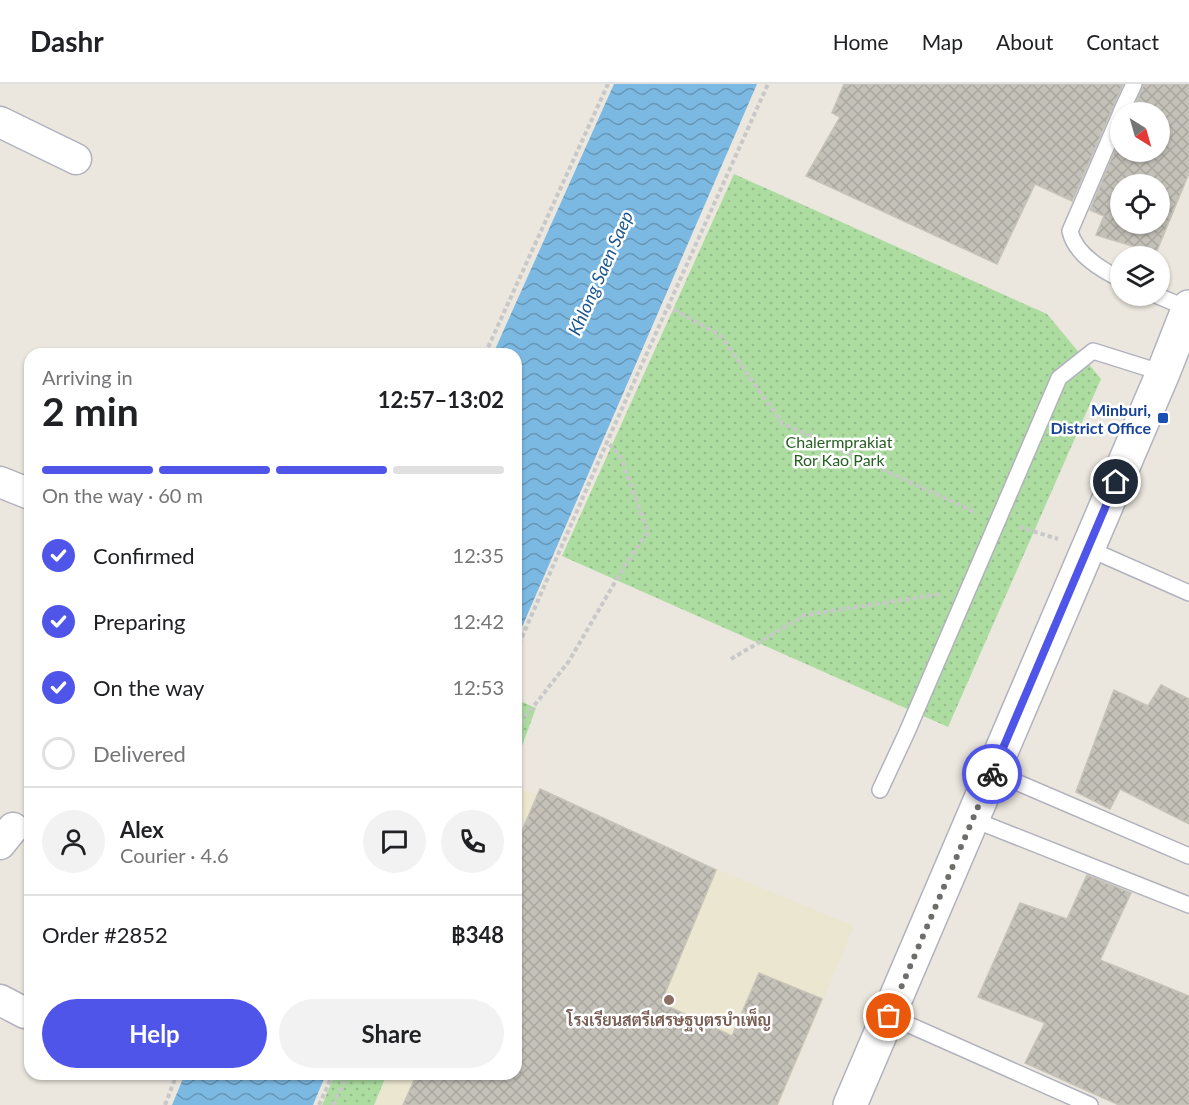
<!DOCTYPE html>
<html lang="en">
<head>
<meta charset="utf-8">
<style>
	body { margin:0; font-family:Lato,Sarabun,sans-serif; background:#f2f2f2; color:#202124; height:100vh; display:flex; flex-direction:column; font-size:22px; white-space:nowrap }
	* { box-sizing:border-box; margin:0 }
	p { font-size:20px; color:#757577 }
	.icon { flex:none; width:33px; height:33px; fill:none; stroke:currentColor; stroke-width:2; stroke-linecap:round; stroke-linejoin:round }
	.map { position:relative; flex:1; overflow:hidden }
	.sheet { position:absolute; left:24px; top:264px; width:498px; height:732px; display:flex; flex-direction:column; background:#fff; border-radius:18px; box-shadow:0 2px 4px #0004 }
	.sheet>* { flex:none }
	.needle { width:39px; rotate:143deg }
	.fabs { position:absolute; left:1110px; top:18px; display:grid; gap:12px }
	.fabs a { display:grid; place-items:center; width:60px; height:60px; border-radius:50%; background:#fff; box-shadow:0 2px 4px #0004; font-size:30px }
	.pin { position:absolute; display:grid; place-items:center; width:51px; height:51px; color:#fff; margin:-26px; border:3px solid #fff; border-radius:50%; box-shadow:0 2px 6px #0007 }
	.courier { position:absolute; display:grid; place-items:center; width:60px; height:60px; margin:-30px; border:4px solid #4e55e8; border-radius:50%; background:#fff; color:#222; box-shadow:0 2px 8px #0007 }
	.headline em { font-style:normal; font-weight:700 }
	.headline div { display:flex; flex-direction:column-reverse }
	.headline { display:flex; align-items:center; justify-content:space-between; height:102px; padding:0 18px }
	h1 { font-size:39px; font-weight:700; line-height:45px }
	.bar { display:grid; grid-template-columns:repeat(4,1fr); gap:9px 6px; align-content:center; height:72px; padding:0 18px }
	.bar i { height:8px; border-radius:4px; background:#e0e0e0 }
	.bar .active { background:#4e55e8 }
	.bar p { grid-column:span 4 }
	.line { display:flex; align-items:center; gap:15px; padding:0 18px; border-top:2px solid #e0e0e0 }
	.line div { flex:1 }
	.round { display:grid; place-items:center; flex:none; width:63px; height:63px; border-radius:32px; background:#f2f2f2 }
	ol { padding:0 18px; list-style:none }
	li { display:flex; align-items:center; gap:18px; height:66px }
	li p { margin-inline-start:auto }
	li .icon { padding:6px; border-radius:50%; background:#4e55e8; color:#fff; stroke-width:4 }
	li:last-child { color:#757577 }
	li i { width:33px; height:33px; border:3px solid #e0e0e0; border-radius:50% }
	.button { display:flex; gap:12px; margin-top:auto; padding:12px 18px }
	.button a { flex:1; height:69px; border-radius:36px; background:#4e55e8; color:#fff; font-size:24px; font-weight:700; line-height:69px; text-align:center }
	.button a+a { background:#f2f2f2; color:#202124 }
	header { display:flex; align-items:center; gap:36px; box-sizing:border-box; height:84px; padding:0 30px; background:#fff; border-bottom:2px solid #e0e0e0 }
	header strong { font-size:28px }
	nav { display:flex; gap:33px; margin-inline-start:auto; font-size:21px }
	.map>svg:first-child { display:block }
</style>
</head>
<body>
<header>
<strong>Dashr</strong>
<nav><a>Home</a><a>Map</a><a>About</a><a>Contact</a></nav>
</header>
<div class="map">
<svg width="1189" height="1021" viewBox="0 0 1189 1021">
	<defs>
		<pattern id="green-dots" width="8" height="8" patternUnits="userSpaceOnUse" patternTransform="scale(1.5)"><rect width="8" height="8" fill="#acdca0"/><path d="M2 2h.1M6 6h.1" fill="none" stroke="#94bd8a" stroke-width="1.8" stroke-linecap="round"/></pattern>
		<pattern id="water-waves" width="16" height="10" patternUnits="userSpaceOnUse" patternTransform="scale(1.5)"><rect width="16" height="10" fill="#7cb9e2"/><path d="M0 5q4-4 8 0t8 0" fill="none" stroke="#6697b7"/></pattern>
		<pattern id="building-cross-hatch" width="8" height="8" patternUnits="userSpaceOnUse" patternTransform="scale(1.5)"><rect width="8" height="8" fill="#c4c1b9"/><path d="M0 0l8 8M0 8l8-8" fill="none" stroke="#a9a69f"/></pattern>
	</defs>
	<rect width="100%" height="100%" fill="#ebe7de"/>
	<polygon fill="#ebe6cf" points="516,702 854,842 779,1021 374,1021 387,990 516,990"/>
	<g fill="url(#green-dots)">
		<polygon points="734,90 1047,230 1101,295 948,643 562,472"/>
		<polygon points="516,615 536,624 516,678"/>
		<polygon points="335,990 387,990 374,1021 322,1021"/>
	</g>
	<g fill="url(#water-waves)">
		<polygon points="614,0 757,0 516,557 516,270 493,270"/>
		<polygon points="185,990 326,990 313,1021 172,1021"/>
	</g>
	<g fill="url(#building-cross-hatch)" stroke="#c6c3b8" stroke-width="1.5" fill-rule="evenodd">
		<polygon points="844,0 1123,0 1072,117 1035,100 997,180 806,92 840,33 832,29"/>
		<path d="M1144,0H1189V89L1156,169L1096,151L1104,132L1090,126L1120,54V68H1160V28H1132ZM1120,100H1160V140H1120Z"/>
		<polygon points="1161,601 1189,615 1189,740 1120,705 1110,725 1076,708 1114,606 1148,622"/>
		<polygon points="540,705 716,786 661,919 732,952 759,889 822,915 777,1021 403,1021 417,990 516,990 516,761"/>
		<polygon points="1087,791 1131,809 1100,876 1189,912 1189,1021 1119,1021 1025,979 1045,939 978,913 1020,819 1067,835"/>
	</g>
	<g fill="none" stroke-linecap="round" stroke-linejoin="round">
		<defs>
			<g id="lane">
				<polyline points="1121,28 1134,0"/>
				<path d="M1120,31L1070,147C1075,170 1100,185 1120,195"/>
				<polyline points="1158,212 1189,225"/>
				<polyline points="1087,464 1189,509"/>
				<polyline points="993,688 1189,772"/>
				<polyline points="880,706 907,648 1059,294 1093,267 1163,289"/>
				<polyline points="972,735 1189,821"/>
				<polyline points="889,932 1090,1021"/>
			</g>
			<g id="street">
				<polyline points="0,38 76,75"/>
				<polyline points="0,398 30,410"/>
				<polyline points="0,760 13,744"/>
				<polyline points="0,916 25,929"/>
			</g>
			<polyline id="secondary" points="850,1021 1163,289 1189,223"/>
		</defs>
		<use href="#lane" stroke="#b1b2bd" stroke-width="18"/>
		<use href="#street" stroke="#b1b2bd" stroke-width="33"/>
		<use href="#secondary" stroke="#b1b2bd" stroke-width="36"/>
		<g stroke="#c8c8c8" stroke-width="4" stroke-dasharray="4.5 3" stroke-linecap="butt">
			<polyline points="667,222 720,251 782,339 975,428"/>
			<polyline points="485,270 608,0"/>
			<polyline points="1019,443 1058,455"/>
			<polyline points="516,567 607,358 768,0"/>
			<polyline points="731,575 805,531 941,510"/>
			<polyline points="516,645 569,577 625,481 648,448 620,371 607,358"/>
			<polyline points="165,1021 177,990"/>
			<polyline points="319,1021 333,990"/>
			<polyline points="333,1021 347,990"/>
		</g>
		<use href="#lane" stroke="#fff" stroke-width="15"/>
		<use href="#street" stroke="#fff" stroke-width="30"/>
		<use href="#secondary" stroke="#fff" stroke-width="33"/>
	</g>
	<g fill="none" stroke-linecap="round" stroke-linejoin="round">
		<polyline stroke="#6e6d6a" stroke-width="6" stroke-dasharray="0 10.8" points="889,932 992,690"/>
		<polyline stroke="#4e55e8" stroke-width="8" points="992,690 1116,398"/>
	</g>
	<rect fill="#1a4fb4" stroke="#fff" stroke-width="2" x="1157" y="328" width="12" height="12" rx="3"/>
	<circle fill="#8d6e63" stroke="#fff" stroke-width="2" cx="669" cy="916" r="6"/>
	<g text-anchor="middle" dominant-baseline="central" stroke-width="5" stroke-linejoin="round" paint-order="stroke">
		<g font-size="16" font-weight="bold" fill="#164399" stroke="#fff" text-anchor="end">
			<text x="1151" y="325">Minburi,<tspan x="1151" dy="18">District Office</tspan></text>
		</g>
		<g font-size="16" fill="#266122" stroke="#fff">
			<text x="839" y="357">Chalermprakiat<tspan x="839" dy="18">Ror Kao Park</tspan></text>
		</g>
		<g font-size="16" font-weight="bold" fill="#785e54" stroke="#fff">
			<text x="669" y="935">โรงเรียนสตรีเศรษฐบุตรบำเพ็ญ</text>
		</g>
		<g font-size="18" font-style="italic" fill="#1b568e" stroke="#fff">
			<text transform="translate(600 189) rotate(-66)">Khlong Saen Saep</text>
		</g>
	</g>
</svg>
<div class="fabs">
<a><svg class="needle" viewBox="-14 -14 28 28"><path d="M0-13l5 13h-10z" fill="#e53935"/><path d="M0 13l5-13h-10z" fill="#757577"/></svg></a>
<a><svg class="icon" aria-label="locate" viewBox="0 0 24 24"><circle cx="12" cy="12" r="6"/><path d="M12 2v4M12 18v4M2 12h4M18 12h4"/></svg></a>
<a><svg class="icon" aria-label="layers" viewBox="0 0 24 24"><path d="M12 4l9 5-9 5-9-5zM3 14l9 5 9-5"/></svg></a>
</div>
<div class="pin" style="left:889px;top:932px;background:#ea580c"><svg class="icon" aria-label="bag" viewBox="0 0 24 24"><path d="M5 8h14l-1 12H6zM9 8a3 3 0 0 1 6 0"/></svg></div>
<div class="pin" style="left:1116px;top:398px;background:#1f2937"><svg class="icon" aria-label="home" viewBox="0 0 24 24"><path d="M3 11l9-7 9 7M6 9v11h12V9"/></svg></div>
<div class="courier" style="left:992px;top:690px"><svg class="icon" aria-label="bike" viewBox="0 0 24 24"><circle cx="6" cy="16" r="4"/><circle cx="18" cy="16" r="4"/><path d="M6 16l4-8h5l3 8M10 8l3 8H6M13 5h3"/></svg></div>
<section class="sheet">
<div class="headline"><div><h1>2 min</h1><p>Arriving in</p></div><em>12:57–13:02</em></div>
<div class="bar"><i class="active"></i><i class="active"></i><i class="active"></i><i></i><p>On the way · 60 m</p></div>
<ol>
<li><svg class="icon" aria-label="check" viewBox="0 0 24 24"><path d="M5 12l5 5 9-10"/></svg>Confirmed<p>12:35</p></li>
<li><svg class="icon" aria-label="check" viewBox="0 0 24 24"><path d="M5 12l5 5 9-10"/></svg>Preparing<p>12:42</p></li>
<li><svg class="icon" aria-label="check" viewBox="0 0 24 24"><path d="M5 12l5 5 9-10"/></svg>On the way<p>12:53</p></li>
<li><i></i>Delivered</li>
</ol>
<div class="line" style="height:108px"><a class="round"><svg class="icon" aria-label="person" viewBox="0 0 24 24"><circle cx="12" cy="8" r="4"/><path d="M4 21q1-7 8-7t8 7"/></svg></a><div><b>Alex</b><p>Courier · 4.6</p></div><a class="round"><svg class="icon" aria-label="chat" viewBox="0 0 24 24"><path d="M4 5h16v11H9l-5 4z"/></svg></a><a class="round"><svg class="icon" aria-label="phone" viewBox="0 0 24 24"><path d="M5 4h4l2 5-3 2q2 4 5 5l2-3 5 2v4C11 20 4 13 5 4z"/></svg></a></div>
<div class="line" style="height:78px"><div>Order #2852</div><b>฿348</b></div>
<div class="button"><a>Help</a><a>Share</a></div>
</section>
</div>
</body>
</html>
